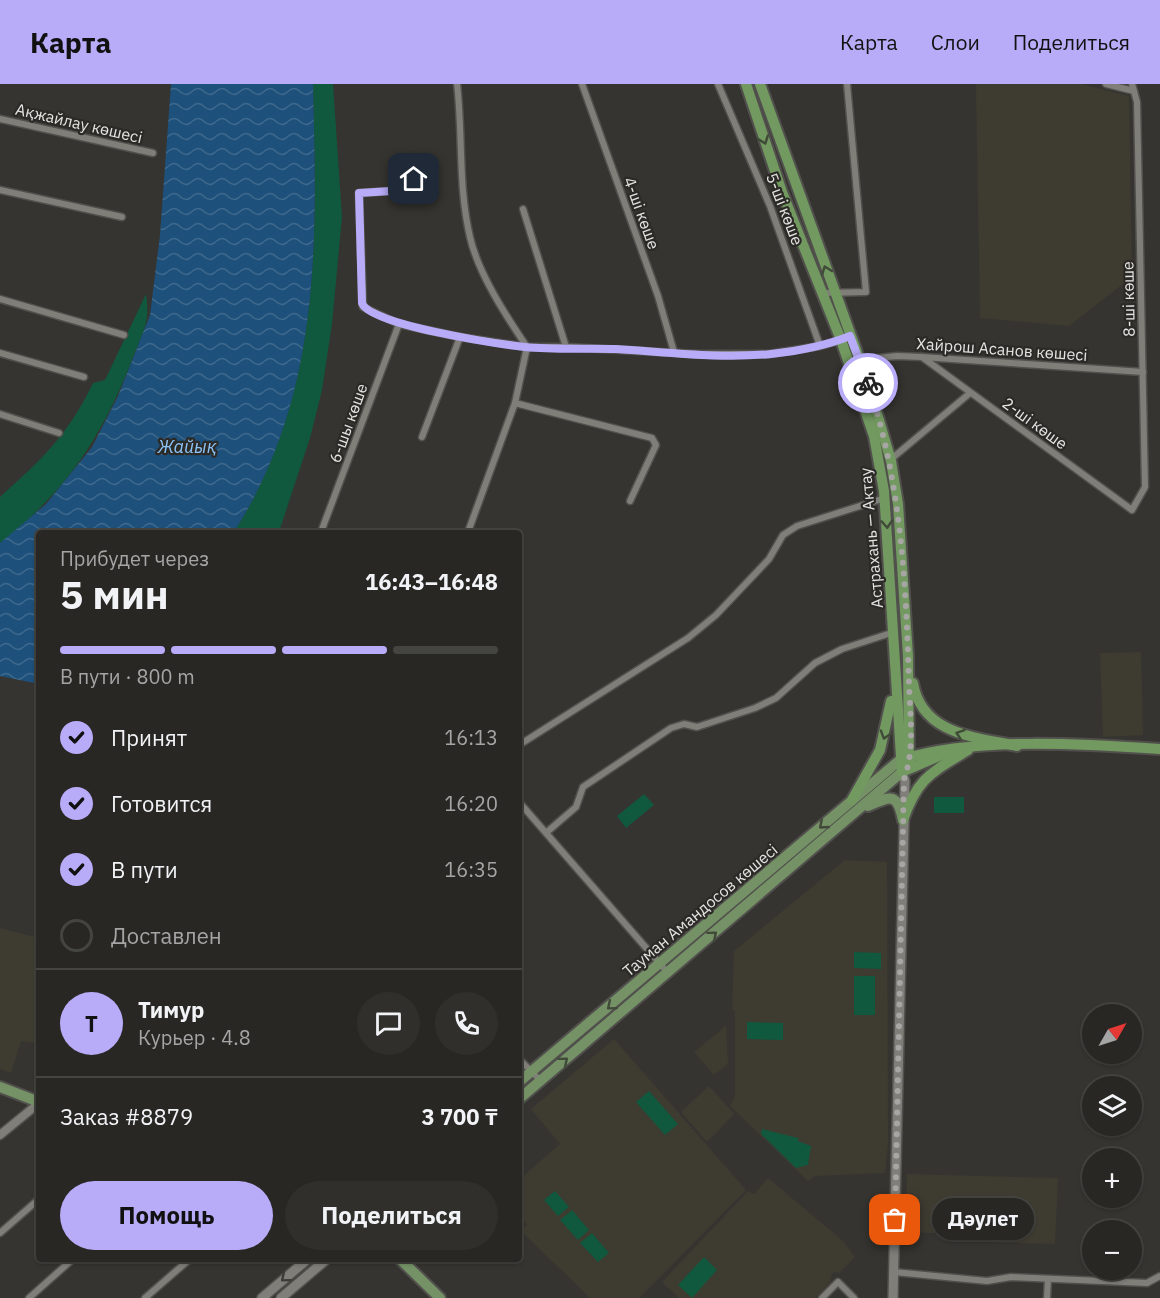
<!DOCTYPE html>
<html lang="ru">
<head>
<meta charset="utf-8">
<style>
	body { margin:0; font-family:"IBM Plex Sans",sans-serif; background:#302f2c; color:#f1f3f6; height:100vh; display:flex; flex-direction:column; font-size:22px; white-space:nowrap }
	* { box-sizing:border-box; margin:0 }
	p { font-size:20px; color:#a5a5a6 }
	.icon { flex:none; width:33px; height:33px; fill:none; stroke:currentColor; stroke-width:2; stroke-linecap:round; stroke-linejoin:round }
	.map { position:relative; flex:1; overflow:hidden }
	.sheet { position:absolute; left:36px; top:446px; width:486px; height:732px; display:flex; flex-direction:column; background:#282724; border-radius:6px; box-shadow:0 2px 4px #0004,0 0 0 2px #444441 }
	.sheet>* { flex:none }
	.needle { width:39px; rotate:51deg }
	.fabs { position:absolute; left:1082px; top:920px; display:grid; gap:12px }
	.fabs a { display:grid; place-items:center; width:60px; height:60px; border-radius:50%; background:#282724; box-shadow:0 2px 4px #0004,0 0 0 2px #444441; font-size:30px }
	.pin { position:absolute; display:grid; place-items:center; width:51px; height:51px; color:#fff; margin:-26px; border-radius:12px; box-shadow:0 3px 9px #0006 }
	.courier { position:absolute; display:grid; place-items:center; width:60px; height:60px; margin:-30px; border:4px solid #b8abf7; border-radius:50%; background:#fff; color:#222; box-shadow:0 2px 8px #0007 }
	.bubble { position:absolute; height:42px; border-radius:21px; background:#282724; box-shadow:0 2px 4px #0004,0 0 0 2px #444441; font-size:20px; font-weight:700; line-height:42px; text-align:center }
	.summary em { font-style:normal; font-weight:700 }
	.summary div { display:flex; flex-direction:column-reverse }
	.summary { display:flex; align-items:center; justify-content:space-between; height:102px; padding:0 24px }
	h1 { font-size:39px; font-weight:700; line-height:45px }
	.bar { display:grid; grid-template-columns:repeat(4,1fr); gap:9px 6px; align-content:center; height:72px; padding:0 24px }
	.bar i { height:8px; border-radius:4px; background:#444441 }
	.bar .on { background:#b8abf7 }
	.bar p { grid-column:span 4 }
	.line { display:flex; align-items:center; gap:15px; padding:0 24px; border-top:2px solid #444441 }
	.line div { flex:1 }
	.round { display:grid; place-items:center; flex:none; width:63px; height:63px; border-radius:32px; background:#302f2c }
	ol { padding:0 24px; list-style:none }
	li { display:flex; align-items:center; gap:18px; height:66px }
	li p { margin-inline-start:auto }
	li .icon { padding:6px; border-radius:50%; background:#b8abf7; color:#111; stroke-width:4 }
	li:last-child { color:#a5a5a6 }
	li i { width:33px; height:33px; border:3px solid #444441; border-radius:50% }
	.button { display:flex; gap:12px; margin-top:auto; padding:12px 24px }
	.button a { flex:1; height:69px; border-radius:36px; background:#b8abf7; color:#111; font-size:24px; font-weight:700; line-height:69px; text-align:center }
	.button a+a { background:#302f2c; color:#f1f3f6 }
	header { display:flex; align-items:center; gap:36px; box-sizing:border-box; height:84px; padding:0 30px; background:#b8abf7; color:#111 }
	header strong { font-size:28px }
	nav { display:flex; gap:33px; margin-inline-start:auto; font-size:21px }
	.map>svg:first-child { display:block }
</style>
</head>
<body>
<header>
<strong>Карта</strong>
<nav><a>Карта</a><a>Слои</a><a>Поделиться</a></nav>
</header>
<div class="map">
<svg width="1160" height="1214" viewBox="0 0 1160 1214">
	<defs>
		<pattern id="water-waves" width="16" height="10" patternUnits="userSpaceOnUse" patternTransform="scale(1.5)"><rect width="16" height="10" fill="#1d507a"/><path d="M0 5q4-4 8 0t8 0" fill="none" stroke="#3e698d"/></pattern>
	</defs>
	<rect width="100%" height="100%" fill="#353430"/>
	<g fill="#3e3b31">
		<polygon points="976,0 1082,0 1129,12 1132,193 1069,242 980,234"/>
		<polygon points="1141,568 1143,651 1103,653 1100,569"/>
		<polygon points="845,776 887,778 888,1059 885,1089 815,1092 808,1097 730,1022 735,1012 735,927 732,926 734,867"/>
		<polygon points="0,844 39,854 39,935 36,959 21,957 11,989 0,985"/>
		<polygon points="726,942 728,980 714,991 694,968"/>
		<polygon points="614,955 746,1106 639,1214 590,1214 521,1147 527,1141 519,1130 519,1096 560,1060 531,1025"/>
		<polygon points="709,1002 734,1030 707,1058 681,1028"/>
		<polygon points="907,1090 1058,1094 1055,1160 985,1158 981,1151 905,1148"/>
		<polygon points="768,1094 843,1157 855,1173 839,1189 834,1188 831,1192 831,1197 816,1214 679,1214 662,1198 748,1107 754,1110"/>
	</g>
	<g fill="#10583e">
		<path d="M313,0H333L342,133L332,240L322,306L310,354L279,448H234C322,309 317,158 313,0Z"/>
		<path d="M146,210C151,239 142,249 132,276C102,353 66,408 0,459V413C42,375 68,351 93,299L105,296Z"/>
		<polygon points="644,710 654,721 626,744 617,732"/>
		<rect x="934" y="713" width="30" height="16"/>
		<polygon points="854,868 881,869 881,885 854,884"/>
		<rect x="854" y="892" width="21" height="39"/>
		<polygon points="747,938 783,939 783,956 747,955"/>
		<polygon points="649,1007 678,1040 665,1051 636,1018"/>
		<polygon points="762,1045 798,1054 798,1057 811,1062 808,1081 796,1084 761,1050"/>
		<polygon points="555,1107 569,1123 558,1132 544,1116"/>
		<polygon points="572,1126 589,1146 578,1156 560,1136"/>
		<polygon points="592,1149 609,1169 598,1178 580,1159"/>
		<polygon points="704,1173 717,1186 692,1214 678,1201"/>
	</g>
	<path fill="url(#water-waves)" d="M171,0H313C317,158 322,310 234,448H39V600L0,592V459L46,420L92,363L118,312L150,231L160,151Z"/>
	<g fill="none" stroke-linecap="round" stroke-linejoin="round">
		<defs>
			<g id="minor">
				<path d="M457,0C463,50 458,103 470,153C478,189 506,232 527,263L515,319L468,448"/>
				<polyline points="582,0 658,212 674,268"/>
				<polyline points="718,0 770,122 820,262"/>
				<polyline points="1106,0 1134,7"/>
				<polyline points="0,35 153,69"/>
				<polyline points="414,95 412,103 407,106 359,109 363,223 399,240 460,253 527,263 566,263 696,270 769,270 820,262 841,256"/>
				<polyline points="0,106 122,133"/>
				<polyline points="523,125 566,263"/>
				<polyline points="822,209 866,208 847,0"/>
				<polyline points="0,215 124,251"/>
				<polyline points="0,269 84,293"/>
				<polyline points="922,273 1132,426 1145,403 1137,18 1132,0"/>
				<polyline points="860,276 897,272 922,273 1143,288"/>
				<polyline points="515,319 652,354 656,361 630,417"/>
				<polyline points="0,330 59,349"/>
				<polyline points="422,353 460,253"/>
				<polyline points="890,376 970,309"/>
				<polyline points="321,448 399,240"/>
				<polyline points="519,661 688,554 716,531 769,475 783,451 797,442 885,414"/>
				<polyline points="519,718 668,889"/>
				<polyline points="547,748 576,723 583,703 671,644 684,640 697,643 755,624 776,614 815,579 842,565 894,548"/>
				<polyline points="519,975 541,997"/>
				<polyline points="0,1149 39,1115"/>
				<polyline points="894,1188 987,1197 1011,1193 1147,1199 1160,1192"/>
				<polyline points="29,1214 74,1174"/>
				<polyline points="145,1214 191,1174"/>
				<polyline points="822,1214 838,1198 854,1214"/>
				<polyline points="1047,1214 1048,1195"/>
			</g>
			<polyline id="tertiary" points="0,1051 39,1019"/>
			<g id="secondary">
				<polyline points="262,1214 309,1174"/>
				<polyline points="281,1214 328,1174"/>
				<polyline points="893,1214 905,697 902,688"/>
			</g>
			<g id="primary">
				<path d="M868,722C891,712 897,708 903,736"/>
				<polyline points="519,998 900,676"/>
				<polyline points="0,1003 39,1018"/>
				<polyline points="519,1015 902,688"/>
				<polyline points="399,1174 440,1214"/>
			</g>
			<g id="trunk">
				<polyline points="746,0 782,108 841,256 874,352 884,407 902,688 953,666"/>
				<polyline points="760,0 868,299 891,377 898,420 908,572 909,684"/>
				<path d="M913,599C922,651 976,653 1017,662"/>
				<path d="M904,675C975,653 1085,660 1160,665"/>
				<polyline points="852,716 880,666 891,617"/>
				<path d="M903,736C918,693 931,689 968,666"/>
			</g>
		</defs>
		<use href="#minor" stroke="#51504d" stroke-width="9"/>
		<use href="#tertiary" stroke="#51504d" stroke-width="11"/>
		<use href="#secondary" stroke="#51504d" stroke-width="12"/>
		<use href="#primary" stroke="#51504d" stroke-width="14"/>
		<use href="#trunk" stroke="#51504d" stroke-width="14"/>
		<use href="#minor" stroke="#7f7e79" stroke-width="6"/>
		<use href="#tertiary" stroke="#7f7e79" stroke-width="8"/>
		<use href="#secondary" stroke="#7f7e79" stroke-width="9"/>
		<use href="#primary" stroke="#759266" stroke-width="10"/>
		<use href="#trunk" stroke="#729960" stroke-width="10"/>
	</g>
	<defs><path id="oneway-chevron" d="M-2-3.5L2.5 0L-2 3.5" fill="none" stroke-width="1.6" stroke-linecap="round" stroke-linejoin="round" transform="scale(1.5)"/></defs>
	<g stroke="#404b37">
		<use href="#oneway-chevron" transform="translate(764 56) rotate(70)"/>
		<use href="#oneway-chevron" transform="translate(826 186) rotate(-110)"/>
		<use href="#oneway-chevron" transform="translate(887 440) rotate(86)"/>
		<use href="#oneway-chevron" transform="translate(960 650) rotate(-161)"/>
		<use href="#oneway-chevron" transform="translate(885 651) rotate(107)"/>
	</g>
	<g stroke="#414939">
		<use href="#oneway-chevron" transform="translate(823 741) rotate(139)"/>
		<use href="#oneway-chevron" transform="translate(713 851) rotate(-40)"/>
		<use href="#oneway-chevron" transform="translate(611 922) rotate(140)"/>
		<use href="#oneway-chevron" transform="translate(564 977) rotate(-40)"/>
	</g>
	<use stroke="#3c3b37" href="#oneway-chevron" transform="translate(285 1194) rotate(140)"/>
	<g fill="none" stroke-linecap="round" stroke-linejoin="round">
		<path stroke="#a7a6a4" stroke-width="6" stroke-dasharray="0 10.8" d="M868,299C901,396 906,499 909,600C910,631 915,666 904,695L895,1136"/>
		<path stroke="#b8abf7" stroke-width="8" d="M414,95L412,103L407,106L359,109L362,219C369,241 499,260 525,263C555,266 586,264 616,265C667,268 720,275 771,270C798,267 825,262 850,252L868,299"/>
	</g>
	<g text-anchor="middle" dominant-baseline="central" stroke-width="4.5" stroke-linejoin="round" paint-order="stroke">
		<g font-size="16" fill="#e5e4e2" stroke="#2b2a26">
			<text transform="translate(79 39) rotate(13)">Ақжайлау көшесі</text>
			<text transform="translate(785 125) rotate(69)">5-шi көше</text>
			<text transform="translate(642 129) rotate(70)">4-шi көше</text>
			<text transform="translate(1128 215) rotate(-91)">8-шi көше</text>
			<text transform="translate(1002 265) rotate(4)">Хайрош Асанов көшесі</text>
			<text transform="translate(348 339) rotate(-70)">6-шы көше</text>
			<text transform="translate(1035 339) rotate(36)">2-ші көше</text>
			<text transform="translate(871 454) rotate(-95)">Астрахань — Актау</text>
			<text transform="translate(700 826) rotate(-40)">Тауман Амандосов көшесі</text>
		</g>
		<g font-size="18" font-style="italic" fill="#8dc5f9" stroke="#2b2a26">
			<text x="187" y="362">Жайық</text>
		</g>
	</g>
</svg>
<div class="fabs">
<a><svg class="needle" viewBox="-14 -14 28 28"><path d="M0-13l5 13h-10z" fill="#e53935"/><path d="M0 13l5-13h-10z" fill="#a5a5a6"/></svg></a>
<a><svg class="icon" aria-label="layers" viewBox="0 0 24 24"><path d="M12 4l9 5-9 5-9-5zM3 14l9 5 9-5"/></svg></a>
<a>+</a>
<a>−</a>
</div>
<div class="pin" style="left:895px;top:1136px;background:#ea580c"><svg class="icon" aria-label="bag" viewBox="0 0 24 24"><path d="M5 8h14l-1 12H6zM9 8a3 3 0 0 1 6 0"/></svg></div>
<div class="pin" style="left:414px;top:95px;background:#1f2937"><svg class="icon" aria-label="home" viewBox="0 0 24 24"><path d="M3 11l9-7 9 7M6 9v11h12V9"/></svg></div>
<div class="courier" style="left:868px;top:299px"><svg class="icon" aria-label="bike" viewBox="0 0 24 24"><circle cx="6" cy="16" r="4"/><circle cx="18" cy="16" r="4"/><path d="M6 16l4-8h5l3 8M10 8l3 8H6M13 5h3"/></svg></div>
<div class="bubble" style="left:932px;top:1114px;width:102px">Дәулет</div>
<section class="sheet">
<div class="summary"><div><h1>5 мин</h1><p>Прибудет через</p></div><em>16:43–16:48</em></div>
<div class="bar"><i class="on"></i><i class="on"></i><i class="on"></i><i></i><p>В пути · 800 m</p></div>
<ol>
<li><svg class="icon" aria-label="check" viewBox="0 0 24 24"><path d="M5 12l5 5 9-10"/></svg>Принят<p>16:13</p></li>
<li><svg class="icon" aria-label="check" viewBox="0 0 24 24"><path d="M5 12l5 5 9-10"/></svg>Готовится<p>16:20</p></li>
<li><svg class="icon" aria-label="check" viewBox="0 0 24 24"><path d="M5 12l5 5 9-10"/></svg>В пути<p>16:35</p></li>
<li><i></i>Доставлен</li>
</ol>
<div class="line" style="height:108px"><b class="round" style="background:#b8abf7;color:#111">Т</b><div><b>Тимур</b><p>Курьер · 4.8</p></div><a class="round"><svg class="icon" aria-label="chat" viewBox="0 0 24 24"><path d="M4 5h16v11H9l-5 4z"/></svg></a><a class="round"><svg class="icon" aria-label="phone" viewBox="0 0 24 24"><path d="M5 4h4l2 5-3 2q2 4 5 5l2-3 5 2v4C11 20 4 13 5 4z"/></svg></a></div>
<div class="line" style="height:78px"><div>Заказ #8879</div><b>3 700 ₸</b></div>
<div class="button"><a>Помощь</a><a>Поделиться</a></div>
</section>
</div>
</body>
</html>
